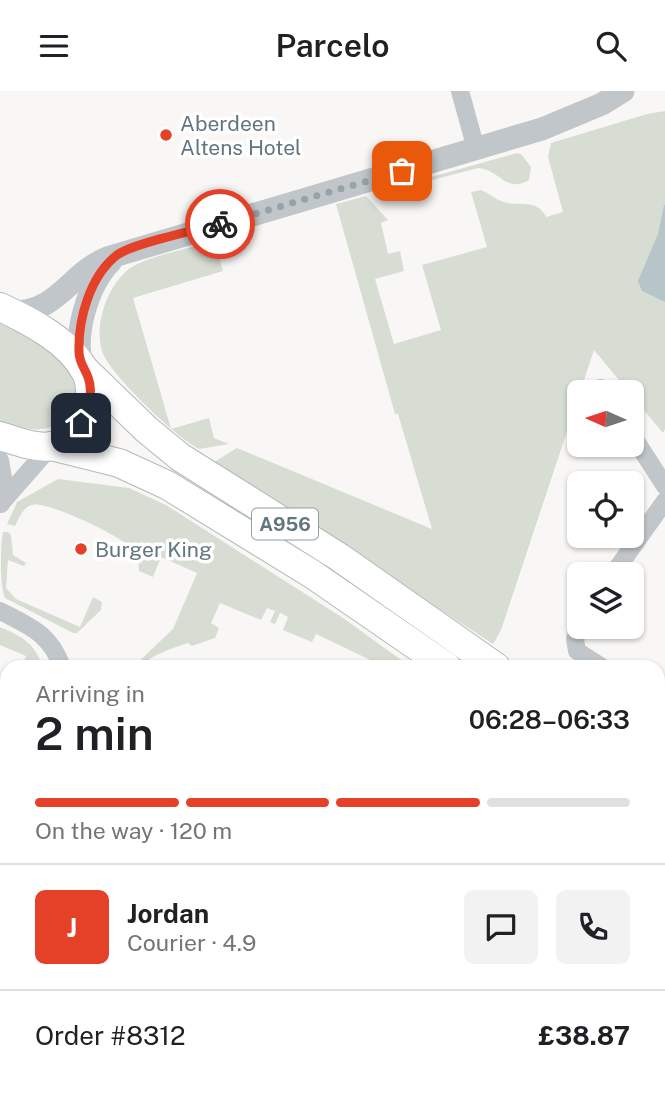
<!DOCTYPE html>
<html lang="en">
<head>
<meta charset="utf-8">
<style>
	body { margin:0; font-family:"Public Sans",sans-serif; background:#f2f2f2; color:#202124; height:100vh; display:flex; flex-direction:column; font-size:26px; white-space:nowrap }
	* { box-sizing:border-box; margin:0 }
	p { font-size:23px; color:#757577 }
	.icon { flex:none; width:38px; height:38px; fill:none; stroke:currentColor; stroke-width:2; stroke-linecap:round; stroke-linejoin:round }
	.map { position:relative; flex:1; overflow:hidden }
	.drawer { position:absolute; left:0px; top:569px; width:665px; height:436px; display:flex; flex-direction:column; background:#fff; border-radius:21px 21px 0 0; box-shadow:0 2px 5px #0004 }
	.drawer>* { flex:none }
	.needle { width:46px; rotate:273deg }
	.controls { position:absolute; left:567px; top:289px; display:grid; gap:14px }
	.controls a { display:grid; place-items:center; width:77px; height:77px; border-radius:10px; background:#fff; box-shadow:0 2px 5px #0004; font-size:35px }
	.pin { position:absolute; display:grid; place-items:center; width:60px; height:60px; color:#fff; margin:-30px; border-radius:14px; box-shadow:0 4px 10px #0006 }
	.courier { position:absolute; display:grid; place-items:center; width:70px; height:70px; margin:-35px; border:5px solid #e44128; border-radius:50%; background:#fff; color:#222; box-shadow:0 2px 9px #0007 }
	.summary em { font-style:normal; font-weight:600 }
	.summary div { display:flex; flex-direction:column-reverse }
	.summary { display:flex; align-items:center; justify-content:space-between; height:119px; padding:0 35px }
	h1 { font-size:46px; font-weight:600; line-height:52px }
	.bar { display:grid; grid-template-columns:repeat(4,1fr); gap:10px 7px; align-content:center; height:84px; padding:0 35px }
	.bar i { height:9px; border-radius:5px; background:#e0e0e0 }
	.bar .active { background:#e44128 }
	.bar p { grid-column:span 4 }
	.line { display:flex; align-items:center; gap:18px; padding:0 35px; border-top:2px solid #e0e0e0 }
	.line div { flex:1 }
	.round { display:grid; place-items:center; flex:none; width:74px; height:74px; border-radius:10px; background:#f2f2f2 }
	header { display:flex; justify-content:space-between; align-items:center; height:91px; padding:0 35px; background:#fff; font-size:32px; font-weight:600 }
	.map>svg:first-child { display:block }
</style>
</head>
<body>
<header><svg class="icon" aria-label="menu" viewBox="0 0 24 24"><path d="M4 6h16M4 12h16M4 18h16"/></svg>Parcelo<svg class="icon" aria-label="search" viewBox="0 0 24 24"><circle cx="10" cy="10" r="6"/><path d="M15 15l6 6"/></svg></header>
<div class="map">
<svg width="665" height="1003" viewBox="0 0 665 1003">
	<rect width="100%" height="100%" fill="#f8f7f5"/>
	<g fill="#d8ddd4">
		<path d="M665,20V338L663,342L632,305V301H629L594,259L501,539L493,553L214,371L237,357L432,438L398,323H395L336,113L366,105L388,129L381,132L388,163L400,160L404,180L375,188L394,253L441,239L422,174L487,156L471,101L481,99C488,102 494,107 501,110C517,117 537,106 546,126L563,121L548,66L551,52L647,23Z"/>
		<path d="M517,62L522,64L531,76L529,89C506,103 499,78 478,77L395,99V96Z"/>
		<path d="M215,150L223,180L133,207L171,338L209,327L214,347L229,353L199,358C177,347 109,283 102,260C94,234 107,195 129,178C147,165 192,157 215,150Z"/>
		<path d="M0,232C21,241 59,262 70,281C84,305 70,335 42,338C29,340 13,334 0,330Z"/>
		<path d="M58,388L129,397L166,414L343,527L411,576H385L316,543L312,551L283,539L288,526L280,522L275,533L270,531L275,520L267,517L261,529L220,512L211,532L219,537L215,547L192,555L188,552C170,558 154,563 139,576H133L173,538L197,482L161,466L153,486L139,480C139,473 138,465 134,459C125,447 45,408 31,414C23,417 19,427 15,435L7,433L17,411Z"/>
		<path d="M3,441H8L11,444L13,464L26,472L24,475L8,469L6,497L16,508L80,536L93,506L102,511L101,519L77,542H73L5,507C0,495 0,455 3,441Z"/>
		<path d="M0,536C22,545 35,553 43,576H22L26,565L0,554Z"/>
	</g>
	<polygon fill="#b6c5c7" points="664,114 665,114 665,211 642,200 638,190 658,143"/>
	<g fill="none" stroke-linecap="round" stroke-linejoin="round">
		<defs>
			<g id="primary">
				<path d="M0,216C30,230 69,250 85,280C99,305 82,349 53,355C36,358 16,350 0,345"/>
				<polyline points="84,278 146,338 180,366 339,466 496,576"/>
				<polyline points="51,355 119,372 167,394 312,483 447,576"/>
				<polyline points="658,693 665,698"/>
				<polyline points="658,727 665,732"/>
			</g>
		</defs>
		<use href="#primary" stroke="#b2b8bb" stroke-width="30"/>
		<g stroke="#c0c6c9" stroke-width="18">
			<polyline points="460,0 476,58"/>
			<polyline points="601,297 603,301"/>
			<polyline points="632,344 665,395"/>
			<polyline points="0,369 4,393 1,413"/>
			<polyline points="2,411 51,355"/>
			<polyline points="613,483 665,410"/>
			<path d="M0,520C29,535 50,542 62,576"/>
			<polyline points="580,536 575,548 577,560 602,576"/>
			<polyline points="658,607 665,609"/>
			<polyline points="0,771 7,755"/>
		</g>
		<g stroke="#c0c6c9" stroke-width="23">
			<path d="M11,221C58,222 69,183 107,167L542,38L602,13L623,0"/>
			<path d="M82,275C73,243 88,193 111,170"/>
		</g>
		<use href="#primary" stroke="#fff" stroke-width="28"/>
	</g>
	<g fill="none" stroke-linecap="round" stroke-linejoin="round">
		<polyline stroke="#96a3a9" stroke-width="7" stroke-dasharray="0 12.6" points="220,133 402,80"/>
		<path stroke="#e44128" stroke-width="9" d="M81,332C88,319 94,302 88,286C85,278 79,271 79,261C78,228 90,185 117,164C134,152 197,139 220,133"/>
	</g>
	<g fill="#e44128" stroke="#fff" stroke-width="2.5">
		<circle cx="166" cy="44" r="7"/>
		<circle cx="81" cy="458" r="7"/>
	</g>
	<g text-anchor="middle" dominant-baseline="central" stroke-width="7" stroke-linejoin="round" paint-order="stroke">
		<rect fill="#fff" stroke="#919fa6" stroke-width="2" x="252" y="417.5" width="66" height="31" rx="5"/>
		<g font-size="19" font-weight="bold" fill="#627680">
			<text x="285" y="433">A956</text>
		</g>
		<g font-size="21" fill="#627680" stroke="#fff" text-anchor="start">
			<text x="180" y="32">Aberdeen<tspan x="180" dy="24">Altens Hotel</tspan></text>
			<text x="95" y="458">Burger King</text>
		</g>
	</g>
</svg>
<div class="controls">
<a><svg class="needle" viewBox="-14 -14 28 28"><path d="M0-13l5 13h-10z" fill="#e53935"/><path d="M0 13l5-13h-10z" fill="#757577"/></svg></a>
<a><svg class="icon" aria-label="locate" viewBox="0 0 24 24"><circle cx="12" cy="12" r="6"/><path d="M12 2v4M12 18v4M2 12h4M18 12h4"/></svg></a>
<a><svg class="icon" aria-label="layers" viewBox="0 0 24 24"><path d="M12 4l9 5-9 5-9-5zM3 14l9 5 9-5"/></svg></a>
</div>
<div class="pin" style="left:402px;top:80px;background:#ea580c"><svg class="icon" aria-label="bag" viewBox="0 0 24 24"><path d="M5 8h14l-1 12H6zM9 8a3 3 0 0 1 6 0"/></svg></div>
<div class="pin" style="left:81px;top:332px;background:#1f2937"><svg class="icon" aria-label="home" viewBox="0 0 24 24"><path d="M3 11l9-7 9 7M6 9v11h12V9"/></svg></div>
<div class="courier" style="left:220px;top:133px"><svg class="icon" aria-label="bike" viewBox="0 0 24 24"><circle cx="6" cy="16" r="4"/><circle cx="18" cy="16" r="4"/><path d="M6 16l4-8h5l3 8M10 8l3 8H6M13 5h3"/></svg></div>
<section class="drawer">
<div class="summary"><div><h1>2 min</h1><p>Arriving in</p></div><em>06:28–06:33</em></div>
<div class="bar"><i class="active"></i><i class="active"></i><i class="active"></i><i></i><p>On the way · 120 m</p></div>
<div class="line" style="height:126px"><b class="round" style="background:#e44128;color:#fff">J</b><div><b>Jordan</b><p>Courier · 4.9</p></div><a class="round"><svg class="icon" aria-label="chat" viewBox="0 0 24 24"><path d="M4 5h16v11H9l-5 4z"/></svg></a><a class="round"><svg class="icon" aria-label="phone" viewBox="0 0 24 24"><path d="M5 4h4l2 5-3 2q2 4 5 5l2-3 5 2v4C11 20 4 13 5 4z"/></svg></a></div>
<div class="line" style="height:91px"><div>Order #8312</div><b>£38.87</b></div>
</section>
</div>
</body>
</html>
